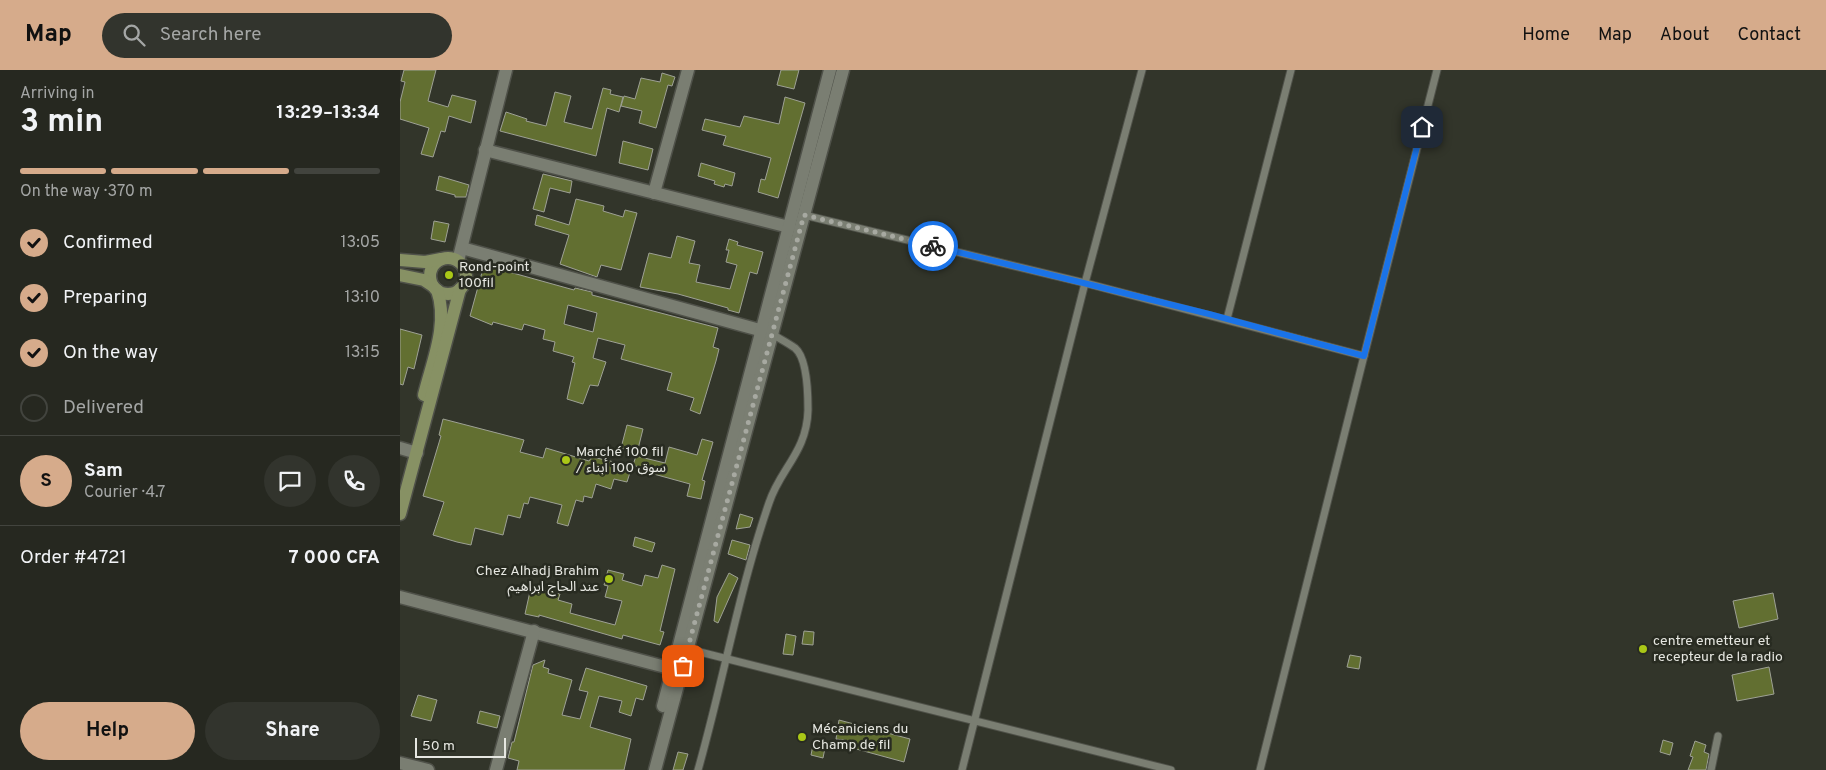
<!DOCTYPE html>
<html lang="en">
<head>
<meta charset="utf-8">
<style>
	body { margin:0; font-family:Overpass,"Noto Sans Arabic",sans-serif; background:#32342d; color:#f1f3f6; height:100vh; display:flex; flex-direction:column; font-size:19px; white-space:nowrap }
	* { box-sizing:border-box; margin:0 }
	p { font-size:16px; color:#a4a6a5 }
	.icon { flex:none; width:28px; height:28px; fill:none; stroke:currentColor; stroke-width:2; stroke-linecap:round; stroke-linejoin:round }
	.map { position:relative; flex:1; overflow:hidden }
	.panel { display:flex; flex-direction:column; background:#262820; width:400px }
	.panel>* { flex:none }
	.scale { position:absolute; left:15px; bottom:12px; width:91px; box-sizing:border-box; padding-left:5px; border:2px solid #e6e7e1; border-top:0; font-size:14px; line-height:18px; white-space:nowrap; color:#e6e7e1; -webkit-text-stroke:4px #282b21; paint-order:stroke }
	.pin { position:absolute; display:grid; place-items:center; width:42px; height:42px; color:#fff; margin:-21px; border-radius:10px; box-shadow:0 2px 8px #0006 }
	.courier { position:absolute; display:grid; place-items:center; width:50px; height:50px; margin:-25px; border:4px solid #1a73e8; border-radius:50%; background:#fff; color:#222; box-shadow:0 1px 6px #0007 }
	.headline em { font-style:normal; font-weight:700 }
	.headline div { display:flex; flex-direction:column-reverse }
	.headline { display:flex; align-items:center; justify-content:space-between; height:85px; padding:0 20px }
	h1 { font-size:32px; font-weight:700; line-height:38px }
	.bar { display:grid; grid-template-columns:repeat(4,1fr); gap:8px 5px; align-content:center; height:60px; padding:0 20px }
	.bar i { height:6px; border-radius:4px; background:#42443e }
	.bar .current { background:#d6ab8b }
	.bar p { grid-column:span 4 }
	.line { display:flex; align-items:center; gap:12px; padding:0 20px; border-top:1px solid #42443e }
	.line div { flex:1 }
	.round { display:grid; place-items:center; flex:none; width:52px; height:52px; border-radius:26px; background:#32342d }
	ol { padding:0 20px; list-style:none }
	li { display:flex; align-items:center; gap:15px; height:55px }
	li p { margin-inline-start:auto }
	li .icon { padding:5px; border-radius:50%; background:#d6ab8b; color:#111; stroke-width:4 }
	li:last-child { color:#a4a6a5 }
	li i { width:28px; height:28px; border:2px solid #42443e; border-radius:50% }
	.cta { display:flex; gap:10px; margin-top:auto; padding:10px 20px }
	.cta a { flex:1; height:58px; border-radius:30px; background:#d6ab8b; color:#111; font-size:20px; font-weight:700; line-height:58px; text-align:center }
	.cta a+a { background:#32342d; color:#f1f3f6 }
	header { display:flex; align-items:center; gap:30px; box-sizing:border-box; height:70px; padding:0 25px; background:#d6ab8b; color:#111 }
	header strong { font-size:24px }
	nav { display:flex; gap:28px; margin-inline-start:auto; font-size:18px }
	.search { width:350px; height:45px; background:#32342d; display:flex; align-items:center; gap:12px; box-sizing:border-box; padding:0 18px; border-radius:28px; color:#a4a6a5; font-size:19px }
	main { display:flex; flex:1; min-height:0 }
	.map>svg:first-child { display:block }
</style>
</head>
<body>
<header>
<strong>Map</strong>
<div class="search"><svg class="icon" aria-label="search" viewBox="0 0 24 24"><circle cx="10" cy="10" r="6"/><path d="M15 15l6 6"/></svg>Search here</div>
<nav><a>Home</a><a>Map</a><a>About</a><a>Contact</a></nav>
</header>
<main>
<section class="panel">
<div class="headline"><div><h1>3 min</h1><p>Arriving in</p></div><em>13:29–13:34</em></div>
<div class="bar"><i class="current"></i><i class="current"></i><i class="current"></i><i></i><p>On the way · 370 m</p></div>
<ol>
<li><svg class="icon" aria-label="check" viewBox="0 0 24 24"><path d="M5 12l5 5 9-10"/></svg>Confirmed<p>13:05</p></li>
<li><svg class="icon" aria-label="check" viewBox="0 0 24 24"><path d="M5 12l5 5 9-10"/></svg>Preparing<p>13:10</p></li>
<li><svg class="icon" aria-label="check" viewBox="0 0 24 24"><path d="M5 12l5 5 9-10"/></svg>On the way<p>13:15</p></li>
<li><i></i>Delivered</li>
</ol>
<div class="line" style="height:90px"><b class="round" style="background:#d6ab8b;color:#111">S</b><div><b>Sam</b><p>Courier · 4.7</p></div><a class="round"><svg class="icon" aria-label="chat" viewBox="0 0 24 24"><path d="M4 5h16v11H9l-5 4z"/></svg></a><a class="round"><svg class="icon" aria-label="phone" viewBox="0 0 24 24"><path d="M5 4h4l2 5-3 2q2 4 5 5l2-3 5 2v4C11 20 4 13 5 4z"/></svg></a></div>
<div class="line" style="height:65px"><div>Order #4721</div><b>7 000 CFA</b></div>
<div class="cta"><a>Help</a><a>Share</a></div>
</section>
<div class="map">
<svg width="1426" height="700" viewBox="0 0 1426 700">
	<rect width="100%" height="100%" fill="#32352a"/>
	<g fill="#626f31" stroke="#9ea195" fill-rule="evenodd">
		<polygon points="4,0 36,0 28,31 48,37 52,25 76,31 71,53 49,46 45,62 41,61 33,87 21,84 29,58 0,49 0,32 5,12 1,11"/>
		<polygon points="381,0 399,0 394,19 377,15"/>
		<polygon points="262,3 275,7 272,16 268,15 256,58 239,53 242,41 221,36 224,26 235,29 241,8 260,12"/>
		<polygon points="203,18 211,20 210,24 223,27 219,42 207,38 196,86 100,61 106,42 127,49 126,51 146,56 155,22 171,26 164,52 192,59"/>
		<polygon points="385,27 405,33 378,128 358,122 361,109 365,110 371,88 323,75 326,66 302,60 305,49 340,57 344,46 379,54"/>
		<polygon points="223,71 253,79 248,100 219,93"/>
		<polygon points="301,93 335,103 332,116 325,114 324,117 314,114 315,111 298,106"/>
		<polygon points="143,104 172,111 170,123 150,118 144,142 133,139"/>
		<polygon points="39,106 69,115 66,127 55,127 55,125 36,120"/>
		<polygon points="176,129 204,136 203,141 223,147 225,140 237,143 221,200 201,195 197,207 160,194 169,165 135,155 137,145 169,155"/>
		<polygon points="34,151 49,154 45,172 31,169"/>
		<polygon points="277,166 295,171 289,193 300,195 296,212 330,219 337,195 326,192 329,180 326,180 329,169 338,172 337,175 363,182 357,204 350,202 339,243 328,240 328,238 278,224 240,217 249,183 271,188"/>
		<path d="M84,195L174,220L175,218L192,222V225L318,258L313,277L319,279L316,291L300,344L290,340L294,328L267,320L272,303L221,289L225,275L198,268L193,288L206,292L198,316L190,315L183,334L167,329L175,293L172,292L174,287L153,281L155,272L143,269L145,260L124,254L122,260L93,252L92,255L70,246ZM168,235L197,243L193,262L164,254Z"/>
		<polygon points="0,259 22,265 14,299 8,297 3,315 0,314"/>
		<polygon points="43,349 124,370 120,382 143,388 146,378 189,391 192,387 232,396 227,412 214,409 211,419 196,414 192,428 184,426 183,432 176,430 168,456 157,453 162,435 130,427 128,434 124,433 120,448 108,445 103,465 75,458 71,475 57,472 33,465 44,432 23,426 41,366 39,365"/>
		<polygon points="227,355 243,359 237,383 221,378"/>
		<polygon points="302,369 313,372 302,410 305,411 301,429 287,426 290,414 250,403 250,401 233,395 236,386 265,393 269,377 297,385"/>
		<polygon points="340,444 353,448 350,457 336,459"/>
		<polygon points="235,467 255,473 252,482 233,476"/>
		<polygon points="332,470 350,475 346,490 328,484"/>
		<polygon points="262,495 275,499 260,561 264,562 260,575 223,565 222,569 139,545 139,547 125,544 131,517 160,524 158,530 172,534 170,543 215,555 222,531 205,527 208,516 204,515 208,500 224,504 222,510 242,516 245,505 258,508"/>
		<polygon points="329,503 338,508 318,553 314,551 317,527"/>
		<polygon points="1373,523 1378,549 1339,558 1333,531"/>
		<polygon points="404,561 414,562 413,575 402,574"/>
		<polygon points="386,564 396,566 393,585 383,584"/>
		<polygon points="950,585 961,587 959,599 947,597"/>
		<polygon points="145,590 143,597 149,599 148,603 172,610 162,645 180,649 188,622 179,620 186,598 247,616 243,630 236,628 231,646 219,642 222,631 199,626 190,657 231,669 224,700 117,700 119,691 108,688 112,672 114,672 133,595"/>
		<polygon points="1369,597 1374,624 1337,631 1332,605"/>
		<polygon points="18,625 37,630 31,651 11,646"/>
		<polygon points="80,641 100,646 97,658 77,653"/>
		<polygon points="439,650 510,669 504,692 449,677 450,671 436,669"/>
		<polygon points="1263,670 1273,673 1270,685 1260,682"/>
		<polygon points="1295,671 1306,675 1304,682 1309,684 1306,700 1288,700 1293,687 1290,686"/>
		<polygon points="413,675 425,678 423,688 411,685"/>
		<polygon points="278,682 288,684 283,700 273,700"/>
	</g>
	<g fill="none" stroke-linecap="round" stroke-linejoin="round">
		<defs>
			<g id="service">
				<polyline points="404,145 685,213 964,286 1037,0"/>
				<polyline points="827,249 891,0"/>
				<polyline points="288,579 771,700"/>
				<path d="M298,700C323,612 339,520 369,433C380,399 407,382 408,340C408,324 407,288 395,278C388,273 380,269 372,264"/>
				<polyline points="562,700 685,213 742,0"/>
				<polyline points="860,700 964,286"/>
				<polyline points="1311,700 1318,666"/>
			</g>
			<g id="minor">
				<polyline points="85,80 389,157"/>
				<polyline points="254,123 288,0"/>
				<polyline points="62,178 370,263"/>
				<polyline points="58,191 106,0"/>
				<polyline points="0,378 17,383"/>
				<polyline points="0,527 273,599"/>
				<polyline points="0,693 28,700"/>
				<polyline points="96,700 134,561"/>
			</g>
			<g id="tertiary">
				<polyline points="263,636 430,0"/>
				<polyline points="255,700 443,0"/>
			</g>
			<g id="secondary">
				<circle cx="48" cy="206" r="18"/>
				<polyline points="0,190 25,192 41,189"/>
				<polyline points="0,205 24,210 33,216"/>
				<path d="M24,325C32,292 49,254 37,220"/>
				<polyline points="0,444 60,219"/>
			</g>
		</defs>
		<use href="#service" stroke="#4f5149" stroke-width="9"/>
		<use href="#minor" stroke="#4f5149" stroke-width="15"/>
		<use href="#tertiary" stroke="#4f5149" stroke-width="15"/>
		<use href="#secondary" stroke="#4f5149" stroke-width="15"/>
		<use href="#service" stroke="#7a7e72" stroke-width="7"/>
		<use href="#minor" stroke="#7a7e72" stroke-width="12"/>
		<use href="#tertiary" stroke="#7a7e72" stroke-width="12"/>
		<use href="#secondary" stroke="#879164" stroke-width="12"/>
	</g>
	<g fill="none" stroke-linecap="round" stroke-linejoin="round">
		<polyline stroke="#a7a9a1" stroke-width="5" stroke-dasharray="0 9" points="283,596 404,145 533,176"/>
		<polyline stroke="#1a73e8" stroke-width="6" points="533,176 809,244 964,286 1022,57"/>
	</g>
	<g fill="#aac717" stroke="#282b21" stroke-width="2">
		<circle cx="49" cy="205" r="5"/>
		<circle cx="166" cy="390" r="5"/>
		<circle cx="209" cy="509" r="5"/>
		<circle cx="1243" cy="579" r="5"/>
		<circle cx="402" cy="667" r="5"/>
	</g>
	<g text-anchor="middle" dominant-baseline="central" stroke-width="5" stroke-linejoin="round" paint-order="stroke">
		<g font-size="14" fill="#e6e7e1" stroke="#282b21" text-anchor="start">
			<text x="59" y="197">Rond-point<tspan x="59" dy="16">100fil</tspan></text>
			<text x="176" y="382">Marché 100 fil<tspan x="176" dy="16">/ سوق 100 أبناء</tspan></text>
			<text x="199" y="501" text-anchor="end">Chez Alhadj Brahim<tspan x="199" dy="16">عند الحاج ابراهيم</tspan></text>
			<text x="1253" y="571">centre emetteur et<tspan x="1253" dy="16">recepteur de la radio</tspan></text>
			<text x="412" y="659">Mécaniciens du<tspan x="412" dy="16">Champ de fil</tspan></text>
		</g>
	</g>
</svg>
<div class="scale">50 m</div>
<div class="pin" style="left:283px;top:596px;background:#ea580c"><svg class="icon" aria-label="bag" viewBox="0 0 24 24"><path d="M5 8h14l-1 12H6zM9 8a3 3 0 0 1 6 0"/></svg></div>
<div class="pin" style="left:1022px;top:57px;background:#1f2937"><svg class="icon" aria-label="home" viewBox="0 0 24 24"><path d="M3 11l9-7 9 7M6 9v11h12V9"/></svg></div>
<div class="courier" style="left:533px;top:176px"><svg class="icon" aria-label="bike" viewBox="0 0 24 24"><circle cx="6" cy="16" r="4"/><circle cx="18" cy="16" r="4"/><path d="M6 16l4-8h5l3 8M10 8l3 8H6M13 5h3"/></svg></div>
</div>
</main>
</body>
</html>
